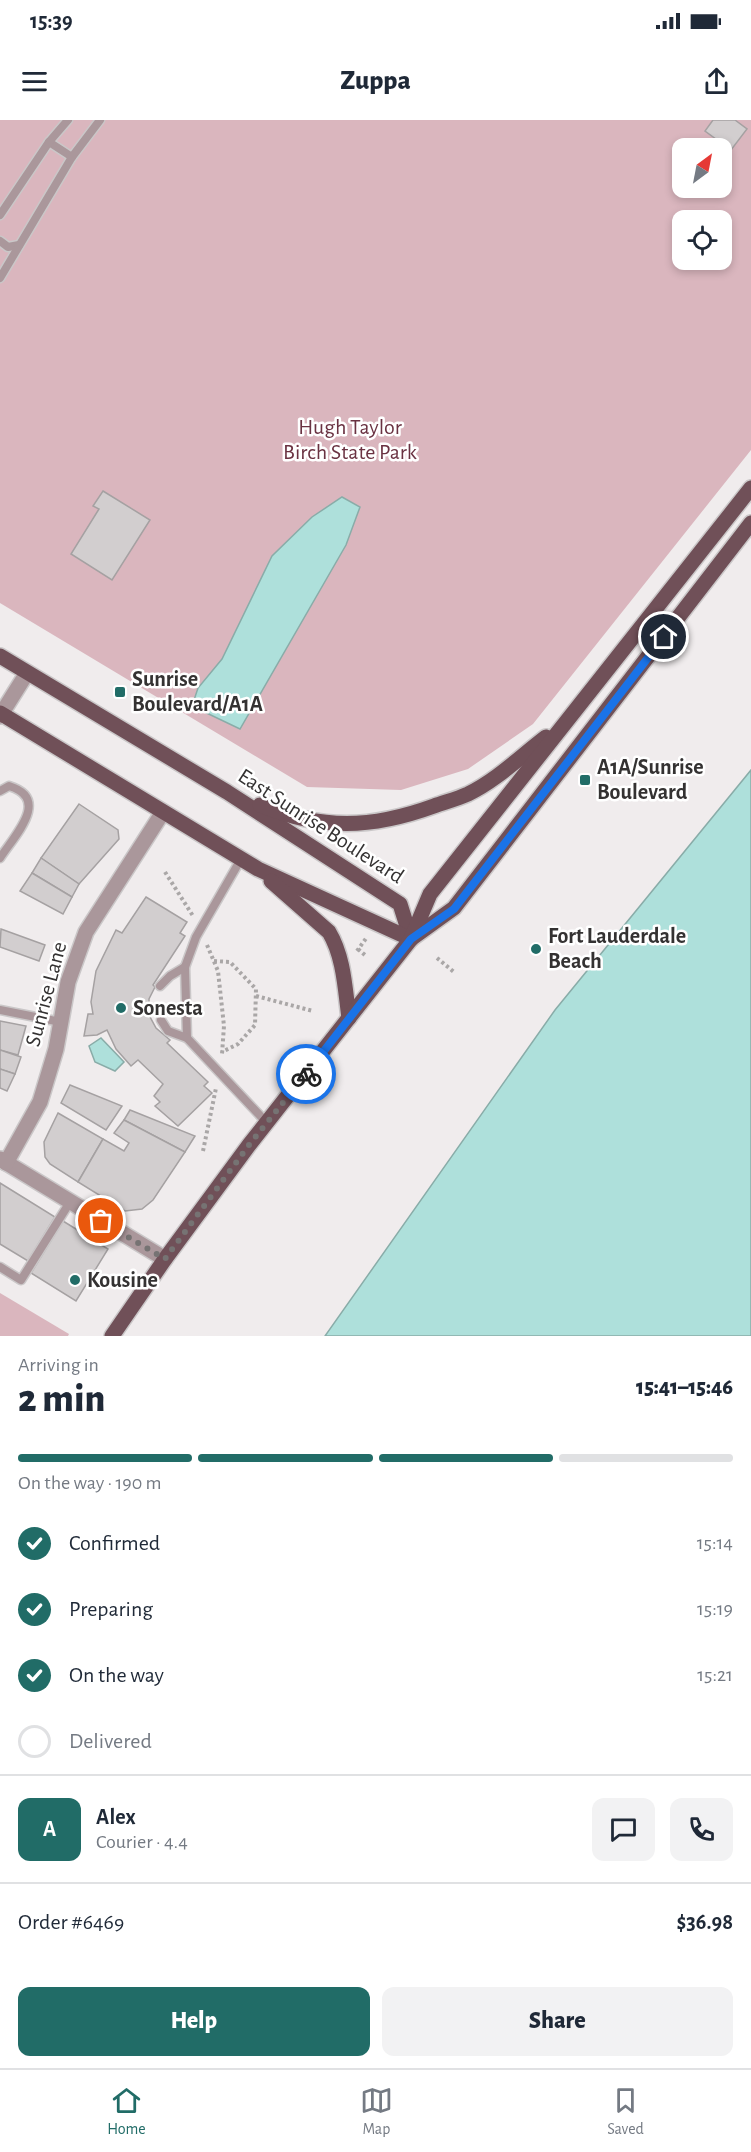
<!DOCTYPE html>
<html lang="en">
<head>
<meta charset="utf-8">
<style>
	body { margin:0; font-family:"Alegreya Sans",sans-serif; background:#f2f2f3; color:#1f2937; height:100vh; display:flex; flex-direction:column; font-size:22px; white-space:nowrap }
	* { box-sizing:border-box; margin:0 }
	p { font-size:20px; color:#747a83 }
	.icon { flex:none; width:33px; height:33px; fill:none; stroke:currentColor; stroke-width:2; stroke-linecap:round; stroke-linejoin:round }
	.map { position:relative; height:1216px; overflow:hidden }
	.sheet { display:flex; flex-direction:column; background:#fff; flex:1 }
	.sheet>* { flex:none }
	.needle { width:39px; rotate:32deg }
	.tools { position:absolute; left:672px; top:18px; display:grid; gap:12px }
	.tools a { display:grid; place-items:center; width:60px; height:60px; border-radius:12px; background:#fff; box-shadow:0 3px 9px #0003; font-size:30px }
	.pin { position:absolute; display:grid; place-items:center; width:51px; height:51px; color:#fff; margin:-26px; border:3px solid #fff; border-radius:50%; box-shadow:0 2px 6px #0007 }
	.courier { position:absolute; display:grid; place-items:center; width:60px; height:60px; margin:-30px; border:4px solid #1a73e8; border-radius:50%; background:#fff; color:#222; box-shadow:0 2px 8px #0007 }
	.overview em { font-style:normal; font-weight:800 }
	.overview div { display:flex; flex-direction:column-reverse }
	.overview { display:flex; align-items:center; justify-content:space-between; height:102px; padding:0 18px }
	h1 { font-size:39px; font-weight:800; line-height:45px }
	.bar { display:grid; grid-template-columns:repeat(4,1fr); gap:9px 6px; align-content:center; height:72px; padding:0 18px }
	.bar i { height:8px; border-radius:4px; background:#e0e1e3 }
	.bar .current { background:#216c67 }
	.bar p { grid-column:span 4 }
	.line { display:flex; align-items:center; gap:15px; padding:0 18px; border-top:2px solid #e0e1e3 }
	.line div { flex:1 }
	.round { display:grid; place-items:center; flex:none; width:63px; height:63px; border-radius:12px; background:#f2f2f3 }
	ol { padding:0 18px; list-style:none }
	li { display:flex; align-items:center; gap:18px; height:66px }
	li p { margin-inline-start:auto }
	li .icon { padding:6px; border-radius:50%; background:#216c67; color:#fff; stroke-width:4 }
	li:last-child { color:#747a83 }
	li i { width:33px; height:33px; border:3px solid #e0e1e3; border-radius:50% }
	.cta { display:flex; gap:12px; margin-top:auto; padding:12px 18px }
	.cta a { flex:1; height:69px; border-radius:12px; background:#216c67; color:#fff; font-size:24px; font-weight:800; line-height:69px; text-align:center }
	.cta a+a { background:#f2f2f3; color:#1f2937 }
	.status { display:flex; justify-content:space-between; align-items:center; height:42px; padding:0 30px; background:#fff; direction:ltr }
	.status svg { height:16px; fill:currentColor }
	header { display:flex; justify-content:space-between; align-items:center; height:78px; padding:0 18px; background:#fff; font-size:27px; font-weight:800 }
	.tabs { display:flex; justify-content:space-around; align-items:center; height:84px; border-top:2px solid #e0e1e3; background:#fff; font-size:16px; color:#747a83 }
	.tabs a { display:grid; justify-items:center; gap:3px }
	.tabs .current { color:#216c67 }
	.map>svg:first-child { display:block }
</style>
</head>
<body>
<div class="status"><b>15:39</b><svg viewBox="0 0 49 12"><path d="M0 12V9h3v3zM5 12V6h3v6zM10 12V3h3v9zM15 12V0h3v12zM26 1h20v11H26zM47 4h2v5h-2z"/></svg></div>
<header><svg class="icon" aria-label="menu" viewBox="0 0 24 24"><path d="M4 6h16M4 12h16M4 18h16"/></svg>Zuppa<svg class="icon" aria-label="share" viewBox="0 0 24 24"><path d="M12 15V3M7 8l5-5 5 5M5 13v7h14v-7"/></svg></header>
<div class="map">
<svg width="751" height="1216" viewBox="0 0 751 1216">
	<rect width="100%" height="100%" fill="#f0eced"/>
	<g fill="#dab6be" fill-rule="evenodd">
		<path d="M0,0H751V330L533,604L468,649L401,670L307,667L0,483ZM682,28H722V68H682ZM682,100H722V140H682Z"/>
		<polygon points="0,1173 69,1214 68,1216 0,1216"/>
	</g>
	<g fill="#aee0db" stroke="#89aca8" stroke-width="1.5">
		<polygon points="342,377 360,387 346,425 240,609 192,586 198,568 222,539 272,436 312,397"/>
		<polygon points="751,650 751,1216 325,1216 555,890"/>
		<polygon points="101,918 124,942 115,951 95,942 89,926"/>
	</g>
	<g fill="#d2cecf" stroke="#a5a1a2" stroke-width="1.5">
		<polygon points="713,0 735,0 747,9 731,30 705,11"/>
		<polygon points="103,371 150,400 112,460 71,434 99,389 93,386"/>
		<polygon points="79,684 118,710 119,719 79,764 41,738"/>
		<polygon points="41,738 79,764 72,777 32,753"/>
		<polygon points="32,753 72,777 63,794 20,771"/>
		<polygon points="146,777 187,802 180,813 185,816 153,865 155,867 149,879 149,895 156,908 170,920 167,923 208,962 204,966 212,973 178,1006 155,986 160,982 154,976 163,964 138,940 131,946 116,929 107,910 97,915 84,916 88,894 93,894 91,882 96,851 116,810 122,813"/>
		<polygon points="1,809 45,825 39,841 0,827"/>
		<polygon points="0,901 26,906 18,935 0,930"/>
		<polygon points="0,930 21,937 15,954 0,949"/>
		<polygon points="0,949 15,954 7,971 0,968"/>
		<polygon points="70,965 122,986 106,1010 61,983"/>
		<polygon points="130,990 195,1016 185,1032 124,1000"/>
		<polygon points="58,993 103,1019 78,1062 50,1044 45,1037 44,1022"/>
		<polygon points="124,1000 185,1032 153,1080 142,1089 125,1091 78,1062 103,1019 124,1031 129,1023 114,1013"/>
		<polygon points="0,1063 55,1097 28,1141 0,1124"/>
		<polygon points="63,1101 108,1129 76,1181 31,1153"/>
	</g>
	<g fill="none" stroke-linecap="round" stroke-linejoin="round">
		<defs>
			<g id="service">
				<polyline points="49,22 72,37"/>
				<polyline points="0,95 49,22 68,0"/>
				<polyline points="0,121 8,127 19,125"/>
				<polyline points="0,158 72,37 100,0"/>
				<path d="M0,671L9,666C51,679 15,715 0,738"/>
				<polyline points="241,739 196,817 185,847 187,918 267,1003"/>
				<polyline points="160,866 170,856 185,847"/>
				<polyline points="0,890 61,902"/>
				<polyline points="161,900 168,911 187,918"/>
				<polyline points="0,1147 21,1160 70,1082"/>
			</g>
			<g id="minor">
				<polyline points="0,596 27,553"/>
				<polyline points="0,1039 165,1139"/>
				<polyline points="6,1043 40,982 56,929 68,862 86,812 163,692"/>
			</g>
			<g id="primary">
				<polyline points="0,536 227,672 400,784 411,819"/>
				<polyline points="0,593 258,749 411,819"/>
				<path d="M260,685C322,710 371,709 434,686C445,682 457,679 468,674C497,660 521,636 546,617"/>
				<path d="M271,761L329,812C344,837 345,869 349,898"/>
				<polyline points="411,819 454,788 751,403"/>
				<polyline points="112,1216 165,1139 249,1025 411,819 430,774 751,368"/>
			</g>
		</defs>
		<use href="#service" stroke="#cac7c8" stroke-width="11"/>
		<use href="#minor" stroke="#cac7c8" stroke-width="18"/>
		<use href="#primary" stroke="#cac7c8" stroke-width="18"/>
		<g stroke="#aaa7a7" stroke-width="4" stroke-dasharray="3 3" stroke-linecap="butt">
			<polyline points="165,752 193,796"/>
			<polyline points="207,825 218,851 224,906 222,934"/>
			<polyline points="358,829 365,835"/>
			<polyline points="357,831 367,817"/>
			<polyline points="437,838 454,852"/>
			<polyline points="214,841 230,842 256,869 255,905 238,924 222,932"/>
			<polyline points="256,876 313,891"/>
			<polyline points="203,1031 216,968"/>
		</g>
		<use href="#service" stroke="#aa979b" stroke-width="8"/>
		<use href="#minor" stroke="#aa979b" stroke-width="15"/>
		<use href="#primary" stroke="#705058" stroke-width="15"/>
	</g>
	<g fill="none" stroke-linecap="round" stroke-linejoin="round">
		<polyline stroke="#767373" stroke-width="6" stroke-dasharray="0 10.8" points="101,1101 165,1139 249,1025 306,954"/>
		<polyline stroke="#1a73e8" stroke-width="8" points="306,954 411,819 454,789 664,517"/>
	</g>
	<g fill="#216c67" stroke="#fff" stroke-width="2">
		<rect x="114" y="566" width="12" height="12" rx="3"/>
		<rect x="579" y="654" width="12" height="12" rx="3"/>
		<circle cx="536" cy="829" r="6"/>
		<circle cx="121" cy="888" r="6"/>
		<circle cx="75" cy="1160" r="6"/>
	</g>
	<g text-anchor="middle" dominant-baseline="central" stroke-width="5" stroke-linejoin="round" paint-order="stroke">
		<g font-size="22" fill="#6a3242" stroke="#fff">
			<text x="350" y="307">Hugh Taylor<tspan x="350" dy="25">Birch State Park</tspan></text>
		</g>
		<g font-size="22" font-weight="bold" fill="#343232" stroke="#fff" text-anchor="start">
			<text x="132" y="559">Sunrise<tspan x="132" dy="25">Boulevard/A1A</tspan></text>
			<text x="597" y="647">A1A/Sunrise<tspan x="597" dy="25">Boulevard</tspan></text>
			<text x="548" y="816">Fort Lauderdale<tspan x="548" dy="25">Beach</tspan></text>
			<text x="133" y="888">Sonesta</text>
			<text x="87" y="1160">Kousine</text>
		</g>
		<g font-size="22" fill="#343232" stroke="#fff">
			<text transform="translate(321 706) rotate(33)">East Sunrise Boulevard</text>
			<text transform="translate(46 874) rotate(-75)">Sunrise Lane</text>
		</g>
	</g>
</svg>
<div class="tools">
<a><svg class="needle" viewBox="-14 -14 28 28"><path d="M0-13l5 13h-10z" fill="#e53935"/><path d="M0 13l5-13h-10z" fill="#747a83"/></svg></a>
<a><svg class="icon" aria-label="locate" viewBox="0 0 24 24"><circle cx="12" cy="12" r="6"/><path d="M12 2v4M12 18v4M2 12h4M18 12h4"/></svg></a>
</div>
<div class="pin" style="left:101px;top:1101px;background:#ea580c"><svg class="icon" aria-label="bag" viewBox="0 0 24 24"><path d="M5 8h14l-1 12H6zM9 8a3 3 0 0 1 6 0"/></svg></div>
<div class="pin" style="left:664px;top:517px;background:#1f2937"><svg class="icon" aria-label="home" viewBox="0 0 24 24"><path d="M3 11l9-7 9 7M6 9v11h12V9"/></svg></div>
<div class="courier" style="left:306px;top:954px"><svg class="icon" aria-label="bike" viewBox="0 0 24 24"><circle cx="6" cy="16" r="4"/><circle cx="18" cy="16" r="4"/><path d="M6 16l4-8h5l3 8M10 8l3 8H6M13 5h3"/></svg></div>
</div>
<section class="sheet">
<div class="overview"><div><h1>2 min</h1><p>Arriving in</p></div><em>15:41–15:46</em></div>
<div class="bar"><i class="current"></i><i class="current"></i><i class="current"></i><i></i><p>On the way · 190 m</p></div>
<ol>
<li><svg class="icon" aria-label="check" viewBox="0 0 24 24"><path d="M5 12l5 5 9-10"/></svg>Confirmed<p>15:14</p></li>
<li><svg class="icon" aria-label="check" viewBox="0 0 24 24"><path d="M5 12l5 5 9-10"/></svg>Preparing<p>15:19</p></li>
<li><svg class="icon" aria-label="check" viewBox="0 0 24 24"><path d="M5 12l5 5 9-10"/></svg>On the way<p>15:21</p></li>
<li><i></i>Delivered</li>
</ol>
<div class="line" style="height:108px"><b class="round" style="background:#216c67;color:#fff">A</b><div><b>Alex</b><p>Courier · 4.4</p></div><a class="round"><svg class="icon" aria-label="chat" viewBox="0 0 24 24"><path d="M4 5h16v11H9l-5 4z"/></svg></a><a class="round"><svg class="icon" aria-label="phone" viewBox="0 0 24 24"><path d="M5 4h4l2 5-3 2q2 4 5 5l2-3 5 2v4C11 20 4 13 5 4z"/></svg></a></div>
<div class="line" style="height:78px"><div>Order #6469</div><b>$36.98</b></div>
<div class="cta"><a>Help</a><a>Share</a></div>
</section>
<nav class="tabs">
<a class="current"><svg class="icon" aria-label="home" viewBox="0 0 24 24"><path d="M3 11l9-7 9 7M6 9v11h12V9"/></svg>Home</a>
<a><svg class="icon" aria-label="map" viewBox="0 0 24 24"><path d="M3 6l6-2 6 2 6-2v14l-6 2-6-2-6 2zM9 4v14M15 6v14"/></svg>Map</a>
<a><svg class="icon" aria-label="saved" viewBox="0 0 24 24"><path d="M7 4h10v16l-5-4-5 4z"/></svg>Saved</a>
</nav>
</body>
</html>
